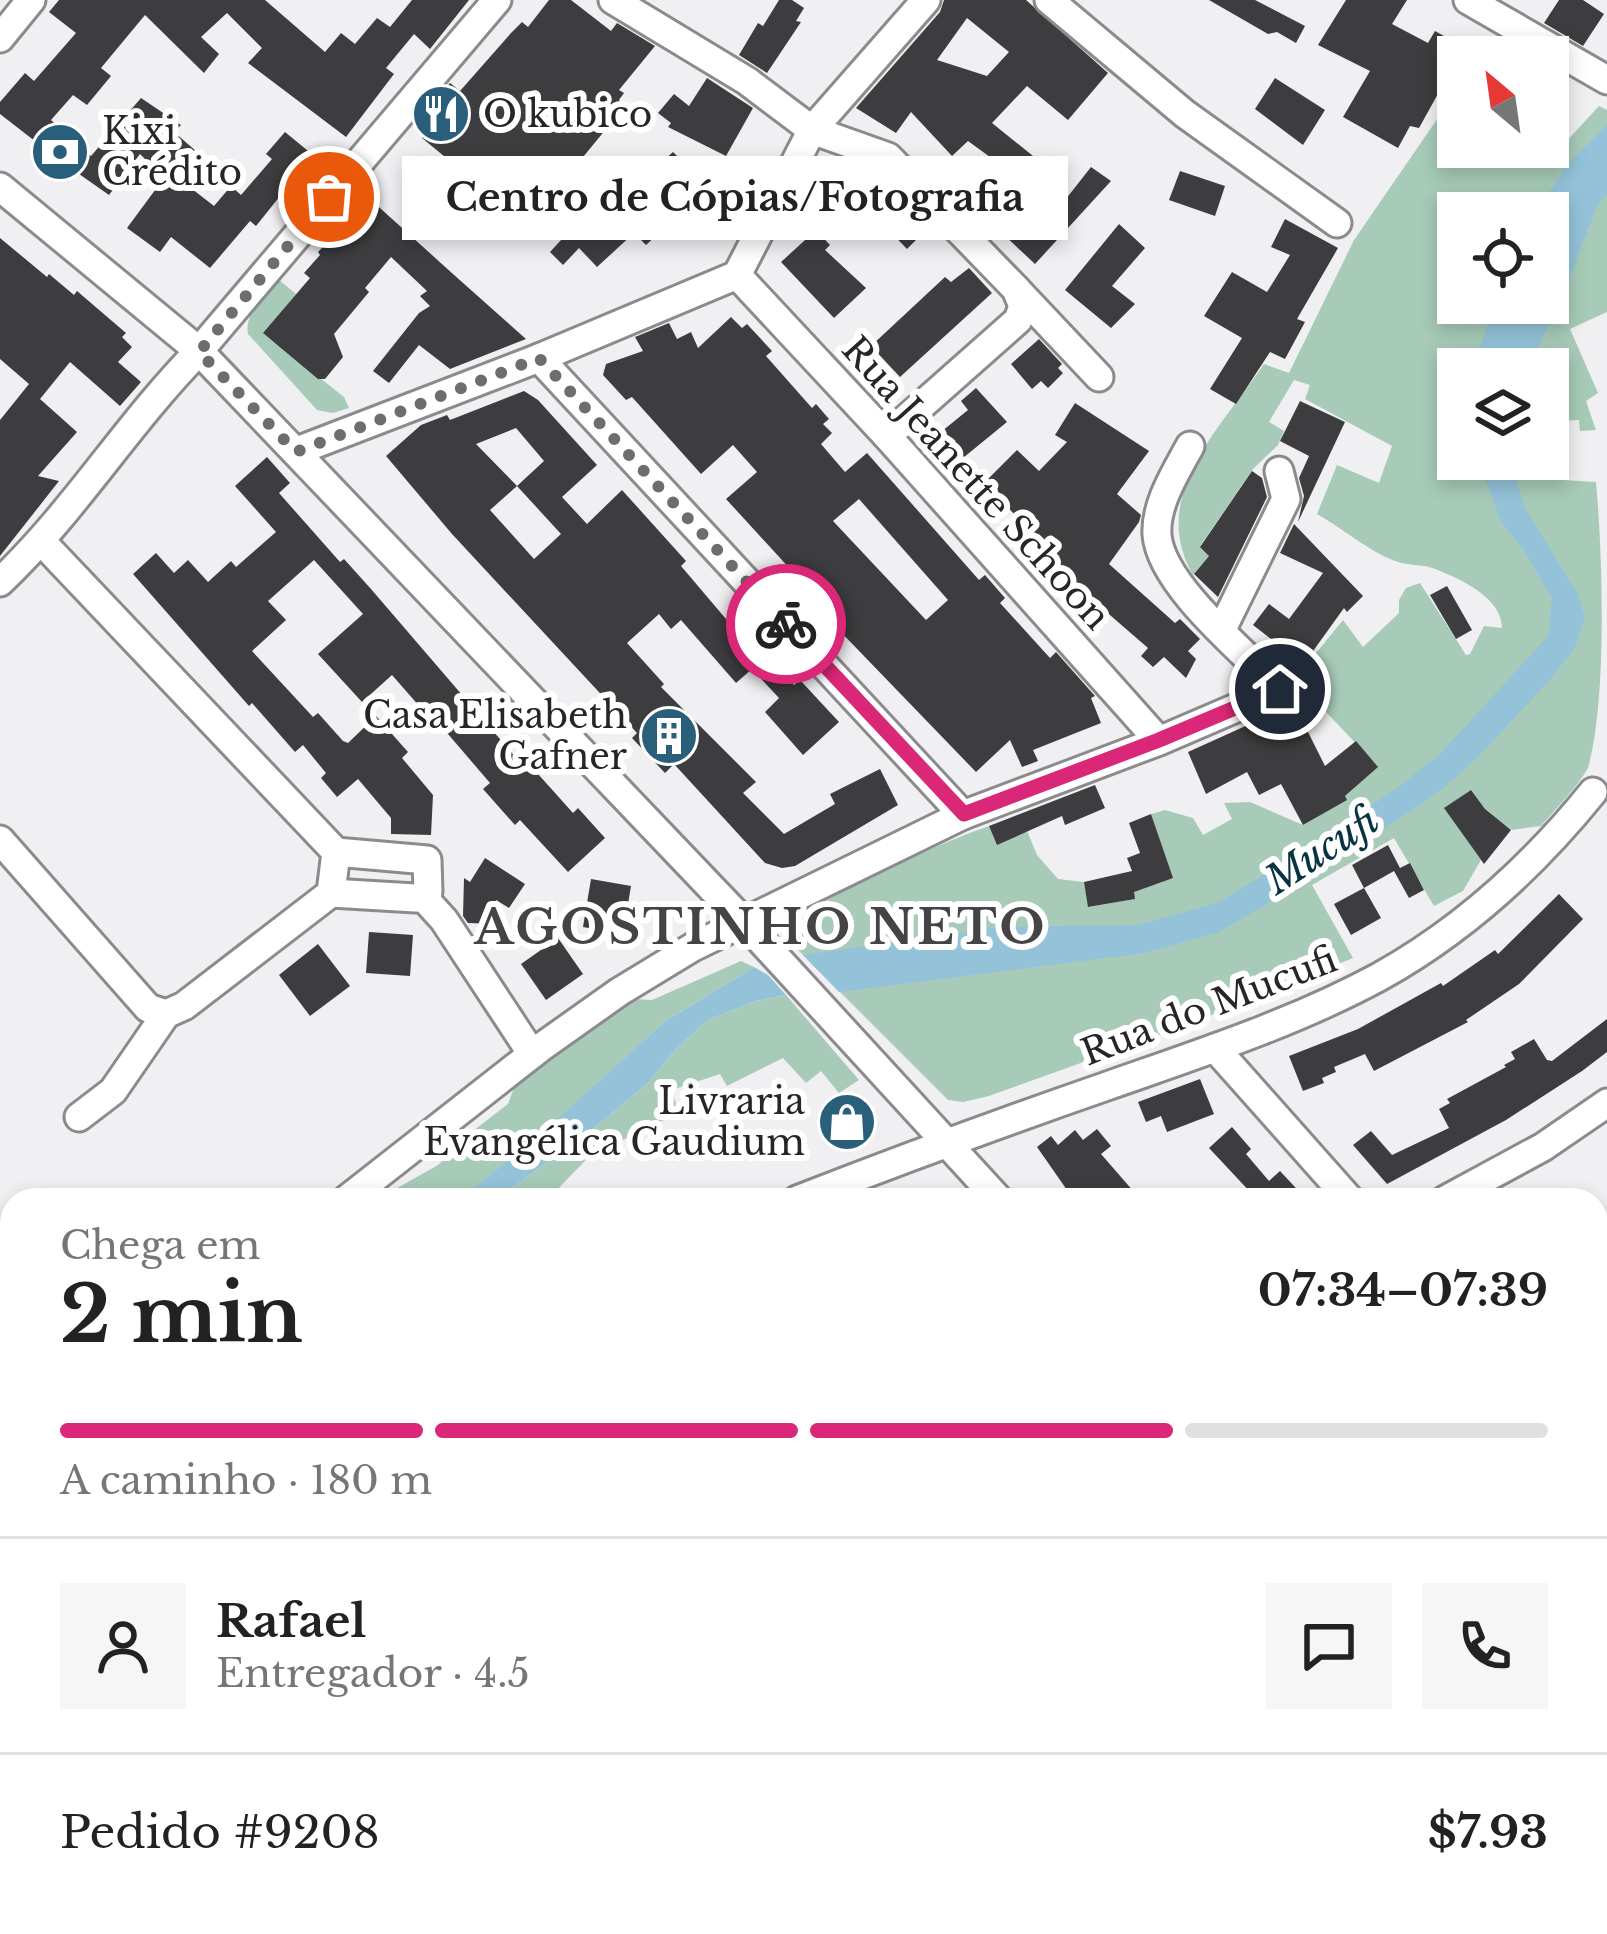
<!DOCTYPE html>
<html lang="pt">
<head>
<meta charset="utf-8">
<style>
	body { margin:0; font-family:"Libre Baskerville",serif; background:#f6f6f6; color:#222; height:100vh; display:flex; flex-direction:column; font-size:45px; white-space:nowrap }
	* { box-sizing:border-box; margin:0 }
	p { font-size:39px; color:#767676 }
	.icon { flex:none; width:66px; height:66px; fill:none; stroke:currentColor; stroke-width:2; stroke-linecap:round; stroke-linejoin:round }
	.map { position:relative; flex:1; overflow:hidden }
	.panel { position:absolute; left:0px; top:1188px; width:1608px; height:747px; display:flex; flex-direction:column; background:#fff; border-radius:36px 36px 0 0; box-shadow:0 6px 18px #0003 }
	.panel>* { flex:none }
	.needle { width:78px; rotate:331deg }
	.controls { position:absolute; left:1437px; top:36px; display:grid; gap:24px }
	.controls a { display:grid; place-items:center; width:132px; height:132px; border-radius:0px; background:#fff; box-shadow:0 6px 18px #0003; font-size:60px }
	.pin { position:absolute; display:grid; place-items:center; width:102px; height:102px; color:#fff; margin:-51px; border:6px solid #fff; border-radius:50%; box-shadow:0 3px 12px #0007 }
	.courier { position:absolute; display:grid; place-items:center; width:120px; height:120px; margin:-60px; border:9px solid #db2777; border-radius:50%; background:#fff; color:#222; box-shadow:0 3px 15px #0007 }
	.bubble { position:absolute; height:84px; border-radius:0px; background:#fff; box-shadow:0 6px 18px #0003; font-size:39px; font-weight:800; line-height:84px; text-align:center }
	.head em { font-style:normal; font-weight:800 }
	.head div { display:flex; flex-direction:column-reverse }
	.head { display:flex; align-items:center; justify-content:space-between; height:204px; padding:0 60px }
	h1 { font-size:78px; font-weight:800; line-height:90px }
	.bar { display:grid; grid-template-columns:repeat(4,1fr); gap:18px 12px; align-content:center; height:144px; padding:0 60px }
	.bar i { height:15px; border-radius:9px; background:#e0e0e0 }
	.bar .on { background:#db2777 }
	.bar p { grid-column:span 4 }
	.line { display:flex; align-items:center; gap:30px; padding:0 60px; border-top:3px solid #e0e0e0 }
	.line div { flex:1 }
	.round { display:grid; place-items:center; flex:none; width:126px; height:126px; border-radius:0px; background:#f6f6f6 }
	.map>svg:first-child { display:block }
</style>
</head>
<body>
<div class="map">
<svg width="1607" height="1934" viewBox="0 0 1607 1934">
	<rect width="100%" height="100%" fill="#f0f0f3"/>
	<g fill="#a7cbb8" fill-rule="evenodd">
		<path d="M1599,106L1607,110V312L1570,329L1598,393L1586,401L1596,430L1580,431L1579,420L1548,421V369H1458V459H1531L1530,478L1596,482C1603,559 1607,700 1588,768C1576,789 1557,807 1541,826L1512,830L1487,812L1471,790L1445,808L1481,860L1463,891L1434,906L1394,838L1312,885L1353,958L1187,1025L989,1096L963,1102L948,1100L796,948L791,929C822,892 941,843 989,826L997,844L1027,831L1037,855L1058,879L1084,882L1089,907L1134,899L1132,871L1172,878L1151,814L1165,810L1193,818L1203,835L1232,819L1224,803L1250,802L1303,825C1333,809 1353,790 1377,766L1295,679L1343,620L1363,647L1399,613V600L1406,588L1420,583L1466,655L1470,654L1484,626L1502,628C1502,598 1461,579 1435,569C1424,564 1410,566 1398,562C1369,552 1344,529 1317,514L1337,465L1379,483L1392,446L1305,399L1310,385L1294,380L1269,422L1284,431L1278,445L1253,469L1200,546L1209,556L1193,575C1147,495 1222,427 1264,364L1289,373L1354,240L1440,115L1458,123V147H1498L1525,163L1563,145ZM1458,213H1548V303H1458Z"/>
		<path d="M278,279L296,294L264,334L344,397L349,408L333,413L317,410L248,334C244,312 266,295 278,279Z"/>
		<polygon points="741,961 754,967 664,1022 538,1138 459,1200 376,1200 438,1165 469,1134 508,1104 519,1074 575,1031 593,1029 633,999 652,1000"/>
		<polygon points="786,995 859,1080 839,1093 821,1071 806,1083 783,1058 727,1086 720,1074 672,1090 676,1104 668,1118 621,1141 613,1132 547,1200 496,1200 600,1123 648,1083 676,1049 708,1020 756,1001"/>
		<polygon points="1268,1923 1457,1923 1457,1934 1266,1934"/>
	</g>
	<g fill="#94c3d9">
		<polygon points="1607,125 1607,194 1597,206 1560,303 1527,369 1474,369 1494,303 1548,303 1548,213 1536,213 1567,165"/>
		<polygon points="1478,459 1509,459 1525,508 1577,592 1585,617 1575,648 1548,682 1477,758 1440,791 1311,878 1219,932 1145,953 839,992 803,955 1001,927 1138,925 1217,903 1331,834 1398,787 1438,756 1548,636 1552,599 1524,550 1501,522"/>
		<polygon points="754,967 768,975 786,995 756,1001 708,1020 676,1049 648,1083 600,1123 496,1200 459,1200 538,1137 664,1022"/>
	</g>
	<g fill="#3d3d3f" fill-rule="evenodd">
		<polygon points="59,0 265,0 325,52 341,33 355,44 377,18 390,27 412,0 469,0 430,49 414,34 386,68 394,74 346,137 248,63 262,48 227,13 201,37 219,54 204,73 145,15 101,68 111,76 87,105 73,95 51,120 91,156 141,98 181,125 174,132 196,151 174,175 214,206 231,186 241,195 272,159 266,154 285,132 313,155 256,226 250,221 210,268 171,237 160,252 127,228 164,178 140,154 109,195 72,169 63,179 33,152 40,145 0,114 0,102 25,73 34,81 76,33 49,12"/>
		<polygon points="549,0 571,0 611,31 617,23 655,46 619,90 624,93 619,100 625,106 560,185 595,222 673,152 709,187 646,245 634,233 597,267 579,248 563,265 550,252 572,228 548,203 540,210 534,202 519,219 482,193 495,178 456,166 422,138 441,117 429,108 450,83 460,91 511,33 522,22 528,27"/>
		<polygon points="779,0 792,0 804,8 796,21 801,22 767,73 739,55 758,23 763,26"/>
		<path d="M944,0H1026L1108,73L1068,120L1027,86L992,123L1038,160L1024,182L968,141L952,156L911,112L896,133L856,108L940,12ZM967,18L1009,52L987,76L937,60Z"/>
		<polygon points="1209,0 1255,0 1305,26 1296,43 1277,32 1268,34"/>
		<polygon points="1346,0 1407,0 1392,24 1428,43 1435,31 1464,47 1419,128 1410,126 1398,148 1343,117 1370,71 1318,45"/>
		<polygon points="1559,0 1583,0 1604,14 1583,46 1544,23"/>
		<polygon points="707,78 753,108 726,156 668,127 671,123 658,113 674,94 689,106"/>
		<polygon points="1275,78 1325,110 1303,145 1255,109"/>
		<polygon points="1091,167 1111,181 1035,264 1004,235 1040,195 1058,209"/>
		<polygon points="1180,171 1225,186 1215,216 1169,200"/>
		<polygon points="878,182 926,230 907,249 859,199"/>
		<polygon points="370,199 453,274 526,339 450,369 419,345 389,383 373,371 419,313 430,306 420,296 427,291 391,257 365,288 369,292 334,334 343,357 325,379 318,379 263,333 310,278 304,273 320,255 318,252"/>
		<polygon points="1285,219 1338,248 1297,319 1305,322 1285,359 1270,352 1236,404 1210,389 1242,338 1204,316 1232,272 1267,292 1290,255 1271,247"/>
		<polygon points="1119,224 1145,248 1112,286 1135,304 1111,328 1065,290"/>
		<polygon points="816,230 830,245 825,250 866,288 834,318 781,262"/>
		<polygon points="0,238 47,277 49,274 74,295 77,291 126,333 122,337 132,347 118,362 141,382 120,406 70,362 40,399 77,432 38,476 59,481 0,556 0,420 29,384 0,359"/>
		<polygon points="969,268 992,293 900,377 871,346 945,277 951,282"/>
		<path d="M731,317L742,328L747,324L772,351L766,356L812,408L816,404L829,419L823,424L832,433L821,444L845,472L867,453L979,580L985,575L1005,598L1000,603L1050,658L1056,652L1095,696L1091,698L1101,723L1033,750L1038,761L1022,767L1010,740L976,772L835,626L799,587L803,583L726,499L757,472L733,445L701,474L632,397L626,400L603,375L606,364L643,351L635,337L669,323L677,339L691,332L698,348ZM859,499L948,600L926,620L833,521Z"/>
		<polygon points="1039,339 1062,364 1058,368 1063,373 1048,388 1041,381 1032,389 1011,364"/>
		<polygon points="976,388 1007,422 958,462 936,436 968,410 961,401"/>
		<path d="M524,391L538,400L597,465L562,497L587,524L622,490L686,561L681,566L754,652L760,646L794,685L800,680L839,722L803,755L765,712L779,698L752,669L736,683L681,620L671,629L659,614L627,643L664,684L661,687L756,782L743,793L784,834L835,804L830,794L880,769L898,805L795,866L782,868L765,863L674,764L665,773L632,738L637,733L452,534L386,456L421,425L447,415L450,420ZM516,428L544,461L517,486L476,444ZM517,486L561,534L534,559L490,510Z"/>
		<polygon points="1300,401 1345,422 1298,522 1304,496 1299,478 1309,456 1280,441"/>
		<polygon points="1075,403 1149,451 1117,494 1141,515 1139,522 1109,564 1175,623 1180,619 1200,639 1188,651 1196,659 1186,678 1164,657 1153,667 1141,656 1148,648 1088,596 985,482 1017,450 1039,471 1067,442 1055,435"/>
		<polygon points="267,457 290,483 279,493 340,562 344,559 371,589 517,759 521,755 573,813 578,808 605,838 568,872 520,820 515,825 483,789 490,783 430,713 427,715 392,675 362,702 318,654 363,614 314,560 268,601 286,620 252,651 313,717 318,713 343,741 348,743 376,716 408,752 402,758 433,795 431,835 391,834 391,818 358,779 337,797 321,778 326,773 303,745 295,752 252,703 249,706 133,574 156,553 174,573 188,560 208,582 231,561 236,567 276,532 235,486"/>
		<polygon points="1252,471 1262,478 1267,497 1218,597 1194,574 1209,556 1200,547"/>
		<polygon points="1294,524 1363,596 1347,612 1344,608 1298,672 1282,659 1288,652 1253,625 1269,604 1289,619 1323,573 1280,553"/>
		<polygon points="1447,586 1472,630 1456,639 1430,595"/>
		<polygon points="1294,704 1325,766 1356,741 1378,767 1345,796 1347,800 1303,825 1281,784 1259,795 1247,772 1206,794 1188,752"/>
		<polygon points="1095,785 1105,808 1065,825 1062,816 997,845 989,826"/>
		<polygon points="1471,790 1485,809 1511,830 1484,864 1444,808"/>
		<polygon points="1151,814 1173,878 1134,892 1135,899 1088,907 1084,882 1132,871 1127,858 1140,853 1129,823"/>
		<polygon points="1388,845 1400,868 1410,863 1424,890 1409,898 1394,871 1364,888 1352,865"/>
		<polygon points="485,858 525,884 509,908 496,900 495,924 468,923 463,916 464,878 470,882"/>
		<polygon points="591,879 631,886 623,934 583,927"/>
		<polygon points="1364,888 1381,918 1351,935 1334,904"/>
		<polygon points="1559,894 1583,919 1519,984 1466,1020 1468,1022 1374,1071 1365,1054 1334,1067 1336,1072 1322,1078 1324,1083 1303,1091 1289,1056 1358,1029 1441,983 1443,986 1495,950 1498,954"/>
		<polygon points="369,932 413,935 410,976 366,973"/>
		<polygon points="558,938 583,974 546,1000 521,964"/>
		<polygon points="318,944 350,986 310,1016 279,975"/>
		<polygon points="1607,1019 1607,1052 1582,1071 1506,1120 1387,1184 1353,1145 1371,1131 1392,1155 1449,1128 1439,1109 1450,1103 1447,1099 1506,1067 1504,1065 1515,1059 1511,1052 1534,1039 1547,1060 1552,1061"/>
		<polygon points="1200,1079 1214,1114 1167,1132 1161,1116 1146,1122 1138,1102"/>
		<polygon points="1232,1127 1251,1149 1246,1154 1269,1181 1280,1171 1307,1200 1248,1200 1253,1195 1209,1148"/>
		<polygon points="1097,1129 1111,1146 1101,1154 1141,1200 1074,1200 1037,1147 1051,1136 1058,1145 1075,1130 1083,1140"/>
	</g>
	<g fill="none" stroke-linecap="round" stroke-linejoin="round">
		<defs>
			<g id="minor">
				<polyline points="613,0 747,81 812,130 888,157 1016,289 1023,306 1018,320 887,436"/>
				<polyline points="1049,0 1185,114 1337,223"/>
				<polyline points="1468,0 1607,80"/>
				<polyline points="0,38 31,0"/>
				<polyline points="0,187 199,351 744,922 999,1200"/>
				<polyline points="737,275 887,436 1159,741"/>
				<polyline points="1016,289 1099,377"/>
				<polyline points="539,358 963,815"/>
				<polyline points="297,451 539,358 737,275 812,130 926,0"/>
				<path d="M0,582C74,512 127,424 199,351L497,0"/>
				<polyline points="1222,629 1286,499 1279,471"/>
				<polyline points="0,840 148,1008 166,1014 184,1006 331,893 336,852 42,542"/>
				<polyline points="331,893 415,898 424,898 428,892 427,860 336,852"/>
				<polyline points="424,898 444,920 532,1054"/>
				<polyline points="1215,1048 1350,1200"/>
				<polyline points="79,1117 113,1091 166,1014"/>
				<path d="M346,1200L540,1048L619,992L693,947L963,815L1159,741L1280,689C1245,653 1161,585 1157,535C1155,504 1176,472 1190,446"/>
				<path d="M797,1200C900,1160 1003,1122 1107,1086C1198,1054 1294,1023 1379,977C1462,931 1534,865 1593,792"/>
				<polyline points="1445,1200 1543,1147 1607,1103"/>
				<polyline points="1596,1364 1607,1364"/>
				<polyline points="1596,1589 1607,1589"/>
				<polyline points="1596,1692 1607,1693"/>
				<polyline points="815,1923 863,1934"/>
				<polyline points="80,1934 87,1923"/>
				<polyline points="382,1934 389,1923"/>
				<polyline points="701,1934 712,1923"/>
				<polyline points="978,1934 981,1923"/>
				<polyline points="1244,1934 1246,1923"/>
			</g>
		</defs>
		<use href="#minor" stroke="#8b8a8d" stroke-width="33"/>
		<use href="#minor" stroke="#fff" stroke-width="27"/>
	</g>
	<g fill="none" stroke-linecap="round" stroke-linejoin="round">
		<polyline stroke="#6d6d6e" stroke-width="12" stroke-dasharray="0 21.6" points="329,197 199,352 296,452 539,358 786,624"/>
		<polyline stroke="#db2777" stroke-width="15" points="786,624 964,814 1159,740 1280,689"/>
	</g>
	<defs>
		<symbol id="restaurant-disc" viewBox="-11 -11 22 22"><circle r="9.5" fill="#295f7a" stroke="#fff"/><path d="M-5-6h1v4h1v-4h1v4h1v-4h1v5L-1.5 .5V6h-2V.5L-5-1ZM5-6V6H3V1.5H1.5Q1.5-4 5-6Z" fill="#fff"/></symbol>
		<symbol id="bank-disc" viewBox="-11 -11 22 22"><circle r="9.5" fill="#295f7a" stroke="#fff"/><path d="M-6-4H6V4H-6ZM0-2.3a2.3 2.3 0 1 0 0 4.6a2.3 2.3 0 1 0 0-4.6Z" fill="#fff"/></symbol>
		<symbol id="building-disc" viewBox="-11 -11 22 22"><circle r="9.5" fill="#295f7a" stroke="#fff"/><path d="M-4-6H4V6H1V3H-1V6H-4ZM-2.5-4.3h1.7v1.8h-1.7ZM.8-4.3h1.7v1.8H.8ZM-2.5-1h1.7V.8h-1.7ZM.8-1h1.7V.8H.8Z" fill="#fff"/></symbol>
		<symbol id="shop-disc" viewBox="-11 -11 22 22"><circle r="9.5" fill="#295f7a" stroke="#fff"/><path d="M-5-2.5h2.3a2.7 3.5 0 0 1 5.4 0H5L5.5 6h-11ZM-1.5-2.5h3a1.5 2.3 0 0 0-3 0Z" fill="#fff"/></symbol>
	</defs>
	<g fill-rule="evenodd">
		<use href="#restaurant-disc" x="408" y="81" width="66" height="66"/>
		<use href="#bank-disc" x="27" y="119" width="66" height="66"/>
		<use href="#building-disc" x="636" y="703" width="66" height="66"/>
		<use href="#shop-disc" x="814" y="1089" width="66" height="66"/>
	</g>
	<g text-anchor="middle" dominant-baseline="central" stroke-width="12" stroke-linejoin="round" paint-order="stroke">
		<g font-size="36" fill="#262627" stroke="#fff" text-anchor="start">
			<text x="483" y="114">O kubico</text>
			<text x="102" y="131">Kixi<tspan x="102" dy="41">Crédito</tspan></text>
			<text x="627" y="715" text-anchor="end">Casa Elisabeth<tspan x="627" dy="41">Gafner</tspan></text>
			<text x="805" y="1101" text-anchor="end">Livraria<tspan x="805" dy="41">Evangélica Gaudium</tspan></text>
		</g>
		<g font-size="36" fill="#262627" stroke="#fff">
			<text transform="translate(976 483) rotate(48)">Rua Jeanette Schoon</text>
			<text transform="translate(1209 1006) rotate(-21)">Rua do Mucufi</text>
		</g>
		<g font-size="39" font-style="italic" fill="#083343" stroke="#fff">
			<text transform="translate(1322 850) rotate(-33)">Mucufi</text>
		</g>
		<g font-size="48" font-weight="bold" letter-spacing="3" fill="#444446" stroke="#fff">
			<text x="761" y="927">AGOSTINHO NETO</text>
		</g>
	</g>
</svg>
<div class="controls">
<a><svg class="needle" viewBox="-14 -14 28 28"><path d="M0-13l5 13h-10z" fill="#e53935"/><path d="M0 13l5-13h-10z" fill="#767676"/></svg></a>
<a><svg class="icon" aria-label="locate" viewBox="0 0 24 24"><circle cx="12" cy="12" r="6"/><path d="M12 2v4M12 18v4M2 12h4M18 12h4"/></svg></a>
<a><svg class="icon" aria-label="layers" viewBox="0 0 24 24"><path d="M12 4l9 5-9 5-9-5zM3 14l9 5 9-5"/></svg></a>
</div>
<div class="pin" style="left:329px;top:197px;background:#ea580c"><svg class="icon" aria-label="bag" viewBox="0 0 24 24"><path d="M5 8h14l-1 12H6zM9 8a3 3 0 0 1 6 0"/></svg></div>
<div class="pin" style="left:1280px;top:689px;background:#1f2937"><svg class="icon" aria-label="home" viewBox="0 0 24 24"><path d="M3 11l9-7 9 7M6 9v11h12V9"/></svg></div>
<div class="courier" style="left:786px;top:624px"><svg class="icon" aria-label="bike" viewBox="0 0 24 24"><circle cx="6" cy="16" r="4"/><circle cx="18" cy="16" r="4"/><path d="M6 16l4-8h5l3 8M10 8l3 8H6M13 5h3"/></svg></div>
<div class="bubble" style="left:402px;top:156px;width:666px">Centro de Cópias/Fotografia</div>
<section class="panel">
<div class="head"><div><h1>2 min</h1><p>Chega em</p></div><em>07:34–07:39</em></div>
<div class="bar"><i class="on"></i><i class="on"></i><i class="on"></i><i></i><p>A caminho · 180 m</p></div>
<div class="line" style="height:216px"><a class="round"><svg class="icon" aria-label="person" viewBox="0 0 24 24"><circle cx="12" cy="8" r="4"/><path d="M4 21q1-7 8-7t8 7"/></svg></a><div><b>Rafael</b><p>Entregador · 4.5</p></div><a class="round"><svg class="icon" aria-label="chat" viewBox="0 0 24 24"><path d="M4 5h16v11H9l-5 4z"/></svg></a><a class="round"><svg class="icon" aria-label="phone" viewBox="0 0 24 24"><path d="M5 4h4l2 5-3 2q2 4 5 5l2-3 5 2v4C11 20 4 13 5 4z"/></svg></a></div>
<div class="line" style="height:156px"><div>Pedido #9208</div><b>$7.93</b></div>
</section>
</div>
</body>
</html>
